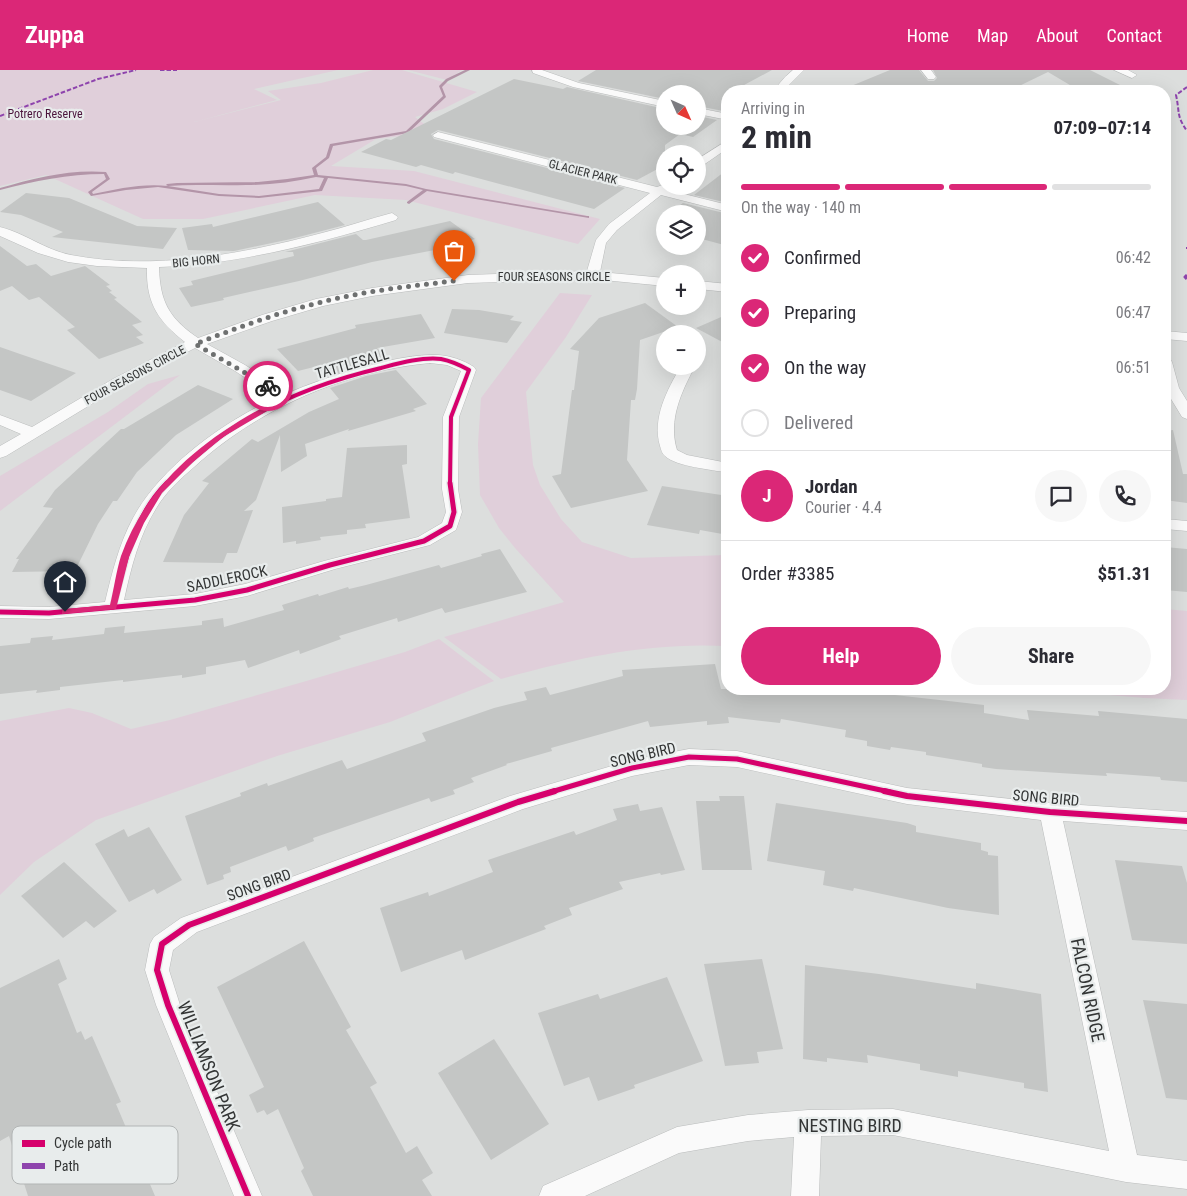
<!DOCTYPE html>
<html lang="en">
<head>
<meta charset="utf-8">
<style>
	body { margin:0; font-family:"Roboto Condensed",sans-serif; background:#f7f7f7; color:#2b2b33; height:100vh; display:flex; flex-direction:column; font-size:19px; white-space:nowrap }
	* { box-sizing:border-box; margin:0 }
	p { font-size:16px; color:#7c7c81 }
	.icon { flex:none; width:28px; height:28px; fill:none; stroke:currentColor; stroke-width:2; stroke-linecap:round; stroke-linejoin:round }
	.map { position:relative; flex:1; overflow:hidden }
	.sheet { position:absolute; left:721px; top:15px; width:450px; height:610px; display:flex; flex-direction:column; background:#fff; border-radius:20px; box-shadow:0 5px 20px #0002 }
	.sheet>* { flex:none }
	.needle { width:32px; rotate:135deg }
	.fabs { position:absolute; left:656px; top:15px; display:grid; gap:10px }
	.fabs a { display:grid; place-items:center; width:50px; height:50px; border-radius:50%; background:#fff; box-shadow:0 5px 20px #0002; font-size:25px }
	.pin { position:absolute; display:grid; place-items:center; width:42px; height:42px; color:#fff; margin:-51px -21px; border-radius:50% 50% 50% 0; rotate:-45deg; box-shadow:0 0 5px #0007 }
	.pin .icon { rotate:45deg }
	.courier { position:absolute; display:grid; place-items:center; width:50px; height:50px; margin:-25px; border:4px solid #db2777; border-radius:50%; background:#fff; color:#222; box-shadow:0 1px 6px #0007 }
	.headline em { font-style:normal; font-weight:700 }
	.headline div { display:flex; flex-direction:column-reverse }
	.headline { display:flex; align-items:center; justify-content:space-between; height:85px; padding:0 20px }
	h1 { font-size:32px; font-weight:700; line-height:38px }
	.bar { display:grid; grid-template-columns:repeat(4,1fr); gap:8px 5px; align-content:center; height:60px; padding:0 20px }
	.bar i { height:6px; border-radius:4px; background:#e1e1e2 }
	.bar .on { background:#db2777 }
	.bar p { grid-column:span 4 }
	.line { display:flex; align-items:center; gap:12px; padding:0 20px; border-top:1px solid #e1e1e2 }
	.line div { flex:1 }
	.round { display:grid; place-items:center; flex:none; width:52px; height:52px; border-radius:26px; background:#f7f7f7 }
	ol { padding:0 20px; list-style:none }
	li { display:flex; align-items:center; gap:15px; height:55px }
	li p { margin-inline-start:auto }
	li .icon { padding:5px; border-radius:50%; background:#db2777; color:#fff; stroke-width:4 }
	li:last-child { color:#7c7c81 }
	li i { width:28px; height:28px; border:2px solid #e1e1e2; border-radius:50% }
	.action { display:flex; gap:10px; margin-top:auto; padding:10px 20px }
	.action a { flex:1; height:58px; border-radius:30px; background:#db2777; color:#fff; font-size:20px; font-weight:700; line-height:58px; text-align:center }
	.action a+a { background:#f7f7f7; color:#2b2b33 }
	header { display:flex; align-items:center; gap:30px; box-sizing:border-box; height:70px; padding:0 25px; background:#db2777; color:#fff }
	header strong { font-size:24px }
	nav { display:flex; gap:28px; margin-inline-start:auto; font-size:18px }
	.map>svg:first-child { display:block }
</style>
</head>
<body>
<header>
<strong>Zuppa</strong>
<nav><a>Home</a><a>Map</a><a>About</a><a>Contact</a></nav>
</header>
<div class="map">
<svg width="1187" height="1126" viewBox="0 0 1187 1126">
	<rect width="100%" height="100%" fill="#dcdedd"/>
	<g fill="#e0cfda">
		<polygon points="0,0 338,0 254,19 277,30 194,52 281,30 268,21 321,13 373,0 402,0 477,22 443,39 415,47 427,56 409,65 376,69 331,96 414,101 600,149 578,174 406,130 315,125 203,149 143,149 46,105 0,116"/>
		<polygon points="408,0 462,0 447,10"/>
		<path d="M560,223L592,225L566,267L526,322L533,395L540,415L561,449L582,472L631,488L727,485V576C648,572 576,588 501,609L444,567L564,532L515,478L499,458L480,425L478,374L481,328Z"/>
		<polygon points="180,305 0,441 0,406 108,342 148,314"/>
		<polygon points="1165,539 1187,541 1187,630 1145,628 1036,619 1165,619"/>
		<polygon points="439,569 494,611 390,652 277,686 96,750 34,792 0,825 0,651 69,638 92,643 131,659 170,650 303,612 405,582"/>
	</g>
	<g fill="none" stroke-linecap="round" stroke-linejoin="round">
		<path fill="#b395a8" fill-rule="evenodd" d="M465,0H470L448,11L442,17L446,27L408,63L333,76L329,88L316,98L318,105L406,114L426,119L587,146H589V148L427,121L409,134L407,133V132L423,120L406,116L328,108L322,121L259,128L219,126L158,117L126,120L91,126L88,122L106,109L104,104C68,104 34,111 0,120V118C34,108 71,99 106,102L110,109L92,122L93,124C117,119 143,113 168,116L166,115L167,114L177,113L258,112L287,109L314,105L312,98L326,87L330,74L406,61L443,26L439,16L446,9ZM316,107L324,108L319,119L259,126L219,124L168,116C194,114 220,116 246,115C270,115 293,112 316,107Z"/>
	</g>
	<g fill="#c4c6c5">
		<polygon points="596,0 772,0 733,21 728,21 728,42 698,36 698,24 665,24 665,29 578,11"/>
		<polygon points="890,0 919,0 928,11 934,11 937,8 933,0 1090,0 1132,21 1080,21 1048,2 1009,21 839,21"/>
		<polygon points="514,9 563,19 567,17 665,39 665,56 698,56 698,46 717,50 693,67 680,64 665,75 665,95 637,110 438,60 431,64 434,69 625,118 594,139 455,102 453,104 421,95 416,97 361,82 386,69 391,70"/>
		<polygon points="728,99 728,133 694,125"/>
		<polygon points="26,123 69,128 137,156 177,158 163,179 52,167 63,162 21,145 0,142"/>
		<polygon points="318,132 345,155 291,169 234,181 188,180 182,158 212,154 213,157"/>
		<polygon points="683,133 728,144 728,176 698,168 698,144 668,144"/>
		<polygon points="450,151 475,169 440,179 372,192 299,211 223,228 224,230 191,237 179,218 193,215 191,211 294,186 293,182 285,182 356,164 363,170 366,170"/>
		<polygon points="0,176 27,196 36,194 51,206 85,196 110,215 106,216 112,221 109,222 117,228 114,229 142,252 132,255 143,265 136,267 144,273 99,289 67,260 75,257 39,227 29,230 12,216 0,221"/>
		<polygon points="645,233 678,257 640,270 637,319 635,330 631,330 627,390 648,421 571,438 552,406 561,404 572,320 574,320 579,281 570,279 599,248"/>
		<polygon points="452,239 479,240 514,246 510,250 522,252 507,273 444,263"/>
		<polygon points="421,244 435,268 377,278 387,289 323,308 314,297 298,301 277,279 356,258 355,255"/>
		<polygon points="728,244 728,275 696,258"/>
		<polygon points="0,277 20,284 76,303 31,331 0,320"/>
		<polygon points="396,300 427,334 413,339 416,341 348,361 349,359 305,374 307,386 281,402 280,365 256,430 244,441 253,440 237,483 227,483 223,493 163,492 184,445 209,413 202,411 252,369 258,372 309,342 339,329 330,318 366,306"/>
		<polygon points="198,315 233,329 176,365 137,402 117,431 113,431 98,454 75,501 12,502 19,489 16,489 53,438 43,437 55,420 121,359 124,359"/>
		<polygon points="1173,360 1183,404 1187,404 1187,433 1165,430 1165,361"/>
		<polygon points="407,375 407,394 402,395 410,448 365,454 366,458 347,460 347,464 320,467 321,470 296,474 296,471 283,473 282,437 326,431 326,429 342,427 347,378"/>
		<polygon points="662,416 728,426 728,465 700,460 699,464 647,455"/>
		<polygon points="1165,477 1187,479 1187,522 1165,520"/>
		<polygon points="500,479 527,522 445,543 442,538 398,552 397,548 339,566 341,569 300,584 299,580 248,598 245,590 206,597 206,604 182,608 182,605 123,612 123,610 60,617 60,620 36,623 37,620 0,624 0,576 30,573 31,568 53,566 52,570 104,564 105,558 125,556 124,563 184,557 202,555 202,551 223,548 224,557 284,540 282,535 318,524 319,526 348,517 349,519 366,515 439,495 441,498 482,486 481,484"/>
		<polygon points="715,594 721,619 878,619 877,623 984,635 984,643 1029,650 1027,640 1099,646 1098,641 1187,649 1187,712 1161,710 1160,707 1106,703 1107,706 996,699 982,697 982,694 926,685 926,682 891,677 890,680 867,676 867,671 845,667 846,660 781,649 780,653 728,647 729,653 707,655 707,651 650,657 648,651 551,678 552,681 506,694 507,695 471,708 474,712 453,720 455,724 431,732 429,728 313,768 314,771 288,781 286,776 230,797 231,802 223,805 224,809 207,815 185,746 241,726 240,723 267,713 268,716 342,690 347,699 426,671 422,663 494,638 527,630 524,622 546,617 550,625 623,606 622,600"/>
		<polygon points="719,726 744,726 752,800 702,800 696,731 720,731"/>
		<polygon points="776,733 907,753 916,756 916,762 981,773 981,780 988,782 988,785 998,786 999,845 948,838 854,818 853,821 823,815 825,801 767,791"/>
		<polygon points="638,734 640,741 662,737 685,800 661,805 660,803 619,812 623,819 569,838 572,845 544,856 546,859 465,890 462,880 401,902 380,838 428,822 429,826 493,802 488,790 574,761 576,765 617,750 613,739"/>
		<polygon points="149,757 182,810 157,824 154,819 129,832 95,774 124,759 128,767"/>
		<polygon points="1115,790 1182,796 1187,813 1187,874 1132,870"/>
		<polygon points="64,792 117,841 94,858 86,851 63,868 21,826"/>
		<polygon points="304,871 351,957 346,960 377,1013 370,1017 406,1083 417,1076 433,1103 422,1110 432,1126 313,1126 301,1101 304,1098 278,1039 267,1045 264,1040 257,1043 249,1025 264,1017 217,917"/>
		<polygon points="59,889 67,909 58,914 77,963 81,961 85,970 92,966 121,1032 116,1034 155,1126 28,1126 9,1066 0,1071 0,918"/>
		<polygon points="762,889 783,979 757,982 759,993 725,996 704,894"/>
		<polygon points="805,895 879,904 976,919 976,913 1041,924 1048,1022 1024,1018 1024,1013 958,1001 958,1007 920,1000 920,994 867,985 868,993 827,988 827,992 803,989"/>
		<polygon points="667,907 703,991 634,1015 635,1018 598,1031 589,1007 564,1016 538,943 598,924 600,929"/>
		<polygon points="1143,930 1187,934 1187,1030 1166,1028"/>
		<polygon points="494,969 549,1054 491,1090 438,1003"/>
	</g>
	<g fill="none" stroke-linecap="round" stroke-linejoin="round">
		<defs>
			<g id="minor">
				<polygon points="532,0 542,0 579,13 665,31 665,37 573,17 533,3"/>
				<polygon points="793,0 804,0 783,21 773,21 785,7"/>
				<polygon points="921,0 931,0 936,7 934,9 928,9"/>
				<polygon points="1114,0 1128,0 1137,5 1132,8"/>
				<polygon points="698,38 728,44 728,50 698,44"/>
				<path d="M438,62L657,117L665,114V116L671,117L668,120L728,135V142L661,125L617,160L606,173L600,202L665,208V216L593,209L468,213L372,226L323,236L272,251L207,274L245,295L288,323C325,307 398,283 438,285C451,286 463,290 474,297L476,300L459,347L458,419L462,442L456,460L430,475L335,499L247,526L195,536L49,549L0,548V536L49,537L105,532C112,503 119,474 133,448C160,397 224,351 276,328L235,301L195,278L123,315L6,386L0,388V376L21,364L0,355V345L32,357L113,309L185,272C158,251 146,233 147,198L97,196L68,192L38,183L0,166V157C25,163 45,180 71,185C153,201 243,184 322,163C346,157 369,149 392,143L398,147L396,150C319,173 240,194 159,197C160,232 169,248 198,268L262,245L316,229L372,218L468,205L587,201L596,170L609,154L650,123L434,67L433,65ZM430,293L447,295L461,301L443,347L442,419L446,442L442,453L418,467L324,491L245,514L195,524L124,530C131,498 139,465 157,437C166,422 179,410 193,398C256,340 343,301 430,293Z"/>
				<polygon points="728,70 728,78 702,96 698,97 698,89"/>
				<polygon points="698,211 728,214 728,222 698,219"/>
				<polygon points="1165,261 1187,263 1187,271 1165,269"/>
				<polygon points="1165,288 1170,289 1172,292 1179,318 1187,331 1187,349 1182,347 1165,319"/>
				<path d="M681,296H695C681,323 668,350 677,380L687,385L728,393V403C711,399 677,397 665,386C662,384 661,379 660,376C652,348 667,320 681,296Z"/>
				<polygon points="1165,449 1187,451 1187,461 1165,459"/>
				<polygon points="689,679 737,681 907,718 1050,733 1187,742 1187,760 1063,751 1137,1085 1187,1091 1187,1119 1126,1112 893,1065 821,1066 819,1126 791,1126 794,1067 748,1071 679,1083 585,1126 539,1126 543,1116 677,1057 748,1045 808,1040 893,1039 1109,1081 1041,750 907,734 737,697 689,695 632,706 523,739 197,862 173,880 169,900 180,935 262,1126 234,1126 156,935 145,900 150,874 154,867 181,848 510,726 632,690"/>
			</g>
		</defs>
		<use href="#minor" stroke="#babcbc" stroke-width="1"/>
		<use href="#minor" fill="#fafafa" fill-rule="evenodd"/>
		<g stroke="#8e44ad" stroke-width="2" stroke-dasharray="4.5 2" stroke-linecap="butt">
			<polyline points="160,0 177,0"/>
			<path d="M1187,17L1176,25C1180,43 1176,45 1187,61"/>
			<polyline points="0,46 98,9 136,0"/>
			<polyline points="1187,177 1187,179"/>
		</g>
		<polyline stroke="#8e44ad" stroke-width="3" stroke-dasharray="5.5 3" stroke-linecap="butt" points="1187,205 1185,207 1187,209"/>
		<defs>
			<path id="cycleway-far2" d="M166,414C185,396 205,377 227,362C273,331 326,311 381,298C400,293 421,287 441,289C451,291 460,295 469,300L451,347L450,414"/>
			<g id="cycleway-far1">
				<path d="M113,537C124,493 134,446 167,413"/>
				<polyline points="0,542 49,543 195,530 247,520 330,495 424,471 450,456 454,442 450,413"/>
				<polyline points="551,722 632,698 689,687 737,689 890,722"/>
			</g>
			<g id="cycleway">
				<polyline points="884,721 907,726 1050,742 1187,751"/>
				<polyline points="248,1126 168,935 157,900 162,874 189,855 518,732 555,721"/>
			</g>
		</defs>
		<use href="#cycleway-far2" stroke="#e8ecec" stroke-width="6"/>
		<use href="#cycleway-far1" stroke="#e8ecec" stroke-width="8"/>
		<use href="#cycleway" stroke="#e8ecec" stroke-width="9"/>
		<use href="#cycleway-far2" stroke="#d6006c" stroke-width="4"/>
		<use href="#cycleway-far1" stroke="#d6006c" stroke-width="5"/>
		<use href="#cycleway" stroke="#d6006c" stroke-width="6"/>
	</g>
	<path fill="#db2777" d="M265,315H270L289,328L223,367L193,392L162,423L144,453L129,487L116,539L62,544V540L65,539L110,535C114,519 116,502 121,486C149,409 210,364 281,328L265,318Z"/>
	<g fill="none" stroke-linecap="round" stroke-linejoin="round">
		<path stroke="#6e7070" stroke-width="5" stroke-dasharray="0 9" d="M268,316L195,274C237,258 279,242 322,232C365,221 410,216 454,211"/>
	</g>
	<g text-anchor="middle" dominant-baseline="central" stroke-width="4.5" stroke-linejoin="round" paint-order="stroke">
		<g font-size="12" fill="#4b143c" stroke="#e8ecec">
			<text x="45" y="44">Potrero Reserve</text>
		</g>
		<g font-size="12" fill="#333535" stroke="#e8ecec">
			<text transform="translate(583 102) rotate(14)">GLACIER PARK</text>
			<text transform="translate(196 191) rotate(-6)">BIG HORN</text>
			<text x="554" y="207">FOUR SEASONS CIRCLE</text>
			<text transform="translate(135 305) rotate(-28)">FOUR SEASONS CIRCLE</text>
		</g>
		<g font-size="15" fill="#333535" stroke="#e8ecec">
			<text transform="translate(352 294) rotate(-16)">TATTLESALL</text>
			<text transform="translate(227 509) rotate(-12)">SADDLEROCK</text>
			<text transform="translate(643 685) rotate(-13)">SONG BIRD</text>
			<text transform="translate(1046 728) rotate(5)">SONG BIRD</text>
			<text transform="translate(259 815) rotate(-20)">SONG BIRD</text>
		</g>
		<g font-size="18" fill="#333535" stroke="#e8ecec">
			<text transform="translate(1088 920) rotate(78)">FALCON RIDGE</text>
			<text transform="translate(209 996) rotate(68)">WILLIAMSON PARK</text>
			<text x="850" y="1055">NESTING BIRD</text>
		</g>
	</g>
	<rect x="12" y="1056" width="166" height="58" rx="8" fill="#e8ecec" stroke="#b2b5b5" stroke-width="1"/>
	<rect x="22" y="1070" width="23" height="7" fill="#d6006c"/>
	<rect x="22" y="1093" width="23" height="6" fill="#8e44ad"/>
	<g font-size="14" fill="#333535">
		<text x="54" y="1078">Cycle path</text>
		<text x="54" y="1101">Path</text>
	</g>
</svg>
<div class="fabs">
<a><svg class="needle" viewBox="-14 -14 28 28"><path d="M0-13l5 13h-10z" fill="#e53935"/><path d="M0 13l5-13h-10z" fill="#7c7c81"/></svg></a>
<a><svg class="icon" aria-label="locate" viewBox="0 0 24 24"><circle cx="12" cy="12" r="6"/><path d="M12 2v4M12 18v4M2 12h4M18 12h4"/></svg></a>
<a><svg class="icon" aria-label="layers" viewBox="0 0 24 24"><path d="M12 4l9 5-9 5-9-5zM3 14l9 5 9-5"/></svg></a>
<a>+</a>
<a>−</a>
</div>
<div class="pin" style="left:454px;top:211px;background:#ea580c"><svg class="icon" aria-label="bag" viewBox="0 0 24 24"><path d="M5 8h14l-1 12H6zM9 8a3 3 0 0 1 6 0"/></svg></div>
<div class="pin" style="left:65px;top:542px;background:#1f2937"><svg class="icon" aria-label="home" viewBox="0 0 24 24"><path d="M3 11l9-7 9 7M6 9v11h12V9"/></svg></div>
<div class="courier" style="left:268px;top:316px"><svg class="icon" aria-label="bike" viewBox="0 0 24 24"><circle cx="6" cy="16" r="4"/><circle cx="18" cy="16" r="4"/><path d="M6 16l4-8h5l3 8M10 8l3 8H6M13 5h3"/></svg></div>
<section class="sheet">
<div class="headline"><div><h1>2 min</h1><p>Arriving in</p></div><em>07:09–07:14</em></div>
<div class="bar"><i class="on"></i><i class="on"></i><i class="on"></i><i></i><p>On the way · 140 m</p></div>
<ol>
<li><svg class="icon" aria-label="check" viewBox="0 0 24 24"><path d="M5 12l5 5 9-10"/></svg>Confirmed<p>06:42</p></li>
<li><svg class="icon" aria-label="check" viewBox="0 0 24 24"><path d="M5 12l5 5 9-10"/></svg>Preparing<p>06:47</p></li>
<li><svg class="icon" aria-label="check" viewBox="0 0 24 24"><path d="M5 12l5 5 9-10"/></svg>On the way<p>06:51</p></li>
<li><i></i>Delivered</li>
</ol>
<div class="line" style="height:90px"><b class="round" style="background:#db2777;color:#fff">J</b><div><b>Jordan</b><p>Courier · 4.4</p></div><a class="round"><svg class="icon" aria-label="chat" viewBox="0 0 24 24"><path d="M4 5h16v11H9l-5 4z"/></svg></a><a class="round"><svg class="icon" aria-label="phone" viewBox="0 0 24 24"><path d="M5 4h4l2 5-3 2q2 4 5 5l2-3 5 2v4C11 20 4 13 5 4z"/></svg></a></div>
<div class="line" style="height:65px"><div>Order #3385</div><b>$51.31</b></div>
<div class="action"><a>Help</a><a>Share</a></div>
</section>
</div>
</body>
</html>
